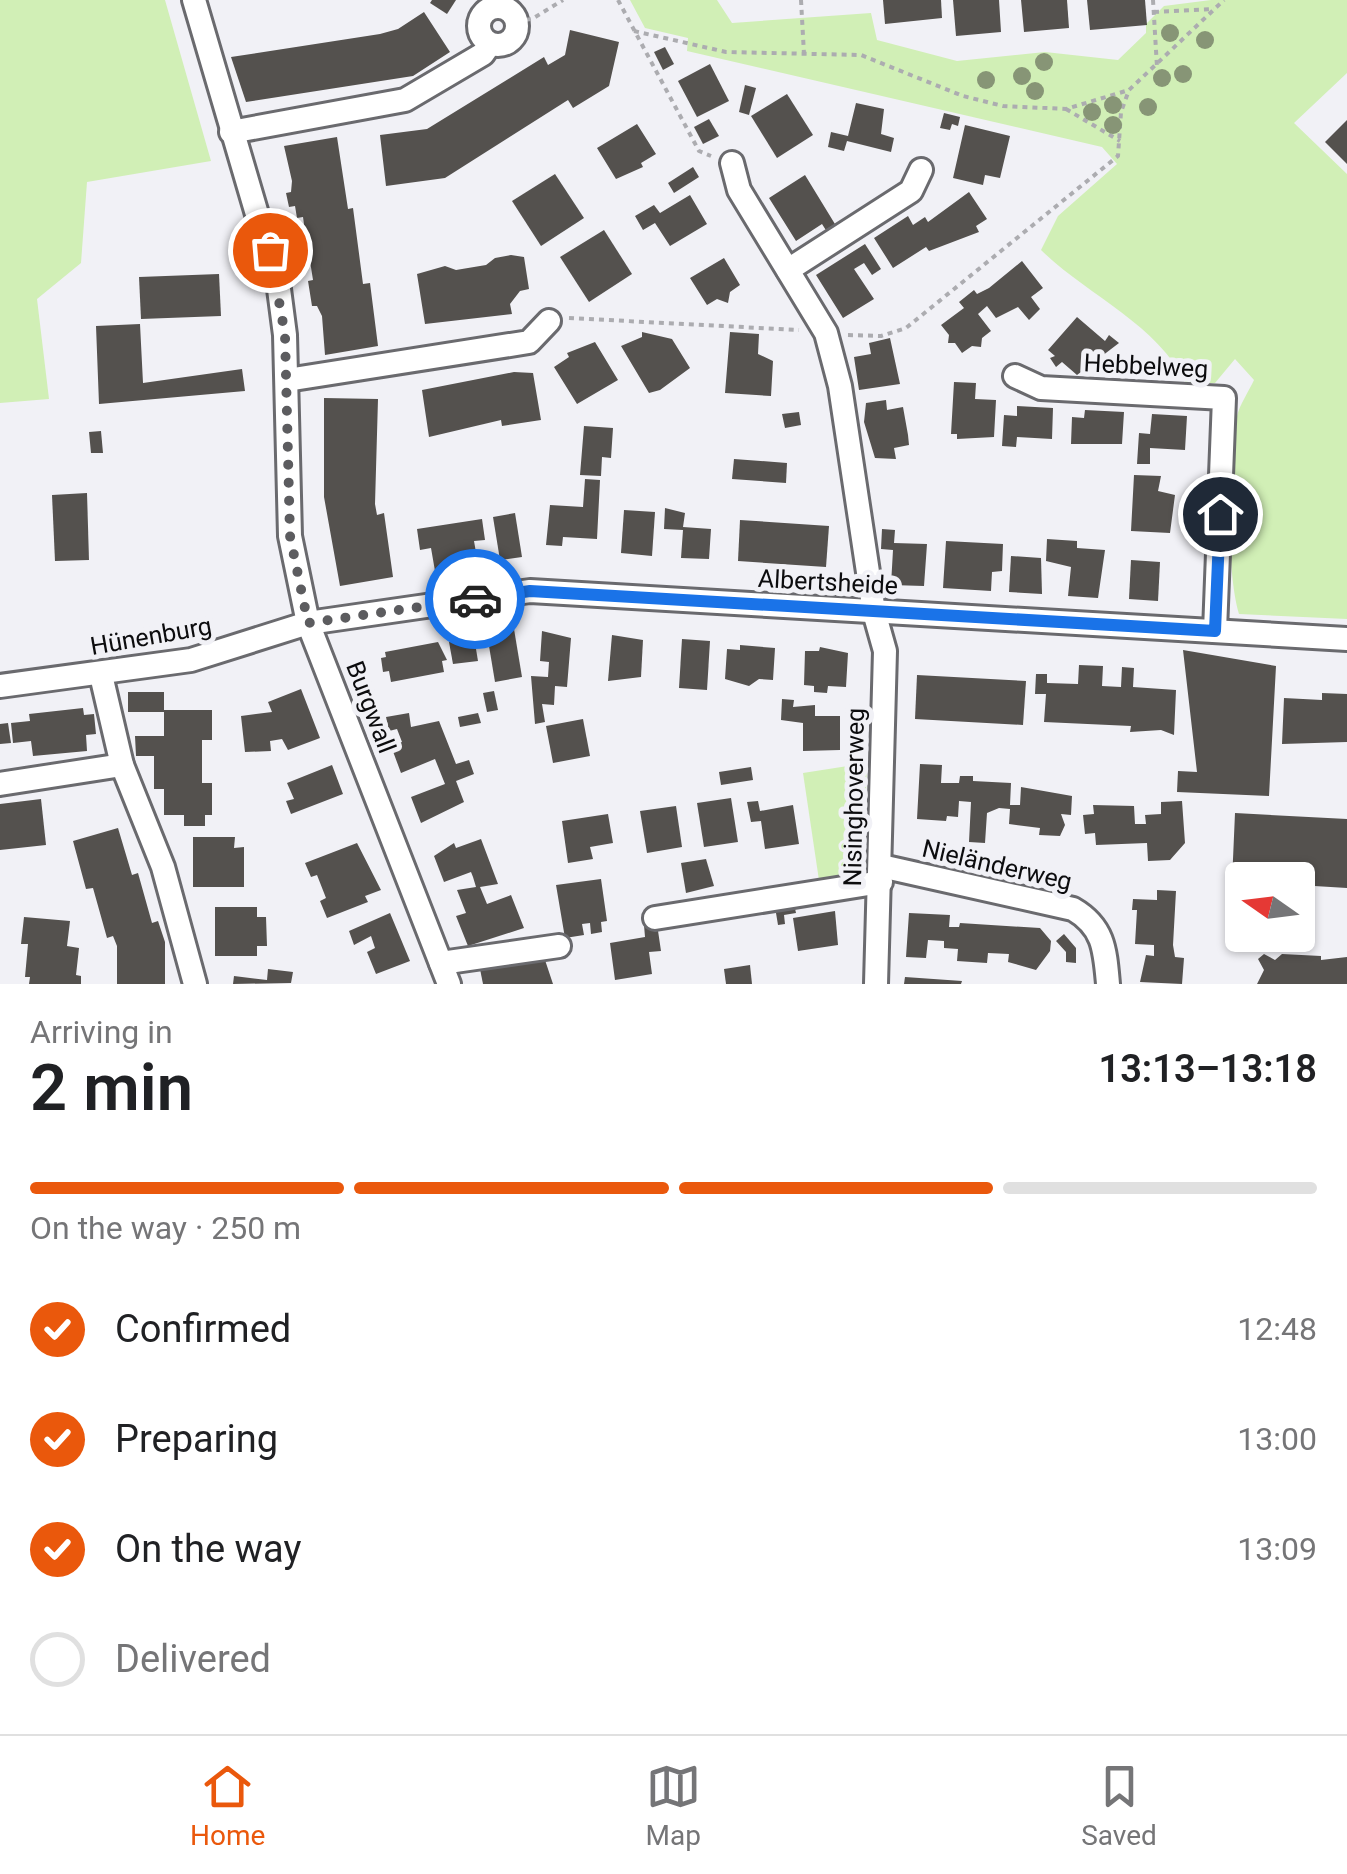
<!DOCTYPE html>
<html lang="en">
<head>
<meta charset="utf-8">
<style>
	body { margin:0; font-family:Roboto,sans-serif; background:#f6f6f6; color:#202124; height:100vh; display:flex; flex-direction:column; font-size:38px; white-space:nowrap }
	* { box-sizing:border-box; margin:0 }
	p { font-size:32px; color:#757577 }
	.icon { flex:none; width:55px; height:55px; fill:none; stroke:currentColor; stroke-width:2; stroke-linecap:round; stroke-linejoin:round }
	.map { position:relative; height:984px; overflow:hidden }
	.sheet { display:flex; flex-direction:column; background:#fff; flex:1 }
	.sheet>* { flex:none }
	.needle { width:65px; rotate:284deg }
	.tools { position:absolute; left:1225px; top:862px; display:grid; gap:20px }
	.tools a { display:grid; place-items:center; width:90px; height:90px; border-radius:10px; background:#fff; box-shadow:0 2px 8px #0004; font-size:50px }
	.pin { position:absolute; display:grid; place-items:center; width:85px; height:85px; color:#fff; margin:-42px; border:5px solid #fff; border-radius:50%; box-shadow:0 2px 10px #0007 }
	.courier { position:absolute; display:grid; place-items:center; width:100px; height:100px; margin:-50px; border:8px solid #1a73e8; border-radius:50%; background:#fff; color:#222; box-shadow:0 2px 12px #0007 }
	.headline em { font-style:normal; font-weight:600 }
	.headline div { display:flex; flex-direction:column-reverse }
	.headline { display:flex; align-items:center; justify-content:space-between; height:170px; padding:0 30px }
	h1 { font-size:65px; font-weight:600; line-height:75px }
	.bar { display:grid; grid-template-columns:repeat(4,1fr); gap:15px 10px; align-content:center; height:120px; padding:0 30px }
	.bar i { height:12px; border-radius:8px; background:#e0e0e0 }
	.bar .current { background:#ea580c }
	.bar p { grid-column:span 4 }
	ol { padding:0 30px; list-style:none }
	li { display:flex; align-items:center; gap:30px; height:110px }
	li p { margin-inline-start:auto }
	li .icon { padding:10px; border-radius:50%; background:#ea580c; color:#fff; stroke-width:4 }
	li:last-child { color:#757577 }
	li i { width:55px; height:55px; border:5px solid #e0e0e0; border-radius:50% }
	.menu { display:flex; justify-content:space-around; align-items:center; height:140px; border-top:2px solid #e0e0e0; background:#fff; font-size:28px; color:#757577 }
	.menu a { display:grid; justify-items:center; gap:5px }
	.menu .current { color:#ea580c }
	.map>svg:first-child { display:block }
</style>
</head>
<body>
<div class="map">
<svg width="1347" height="984" viewBox="0 0 1347 984">
	<rect width="100%" height="100%" fill="#f1f1f6"/>
	<g fill="#d1efb6">
		<polygon points="0,0 165,0 211,161 87,182 81,263 37,299 49,399 0,403"/>
		<path d="M630,0H717L732,23L871,13L877,40L957,61L1045,52L1118,60L1146,33V24L1164,6L1211,0H1347V73L1294,123L1347,174V619L1239,614C1226,570 1227,460 1237,416C1240,404 1249,391 1254,380L1235,359L1215,383H1186C1156,323 1088,296 1041,250L1058,216L1117,164L1102,147L687,51L688,38L645,28Z"/>
		<polygon points="867,763 863,880 820,887 803,773"/>
	</g>
	<g fill="#54514e">
		<polygon points="432,0 456,0 447,14 430,3"/>
		<polygon points="883,0 941,0 942,18 885,24"/>
		<polygon points="953,0 999,0 1001,32 956,36"/>
		<polygon points="1021,0 1067,0 1069,28 1024,32"/>
		<polygon points="1087,0 1145,0 1147,25 1090,30"/>
		<polygon points="424,12 450,52 413,76 246,102 231,57 380,34 398,29"/>
		<polygon points="570,30 619,42 609,86 573,108 568,100 445,178 386,186 380,135 427,129 544,57 548,65 565,55"/>
		<polygon points="665,47 674,64 663,70 654,52"/>
		<polygon points="710,64 729,101 697,117 678,81"/>
		<polygon points="745,85 756,88 749,115 739,112"/>
		<polygon points="787,94 813,135 777,158 751,116"/>
		<polygon points="856,103 884,109 881,134 894,138 891,152 847,141 844,151 828,147 831,132 848,136"/>
		<polygon points="944,113 960,117 958,126 952,124 950,130 940,128"/>
		<polygon points="709,119 719,136 703,144 694,127"/>
		<polygon points="1347,120 1347,164 1325,142"/>
		<polygon points="637,124 656,154 641,163 643,167 616,179 597,148"/>
		<polygon points="965,125 1010,136 1000,178 985,175 983,185 953,178"/>
		<polygon points="337,137 348,209 353,208 363,284 370,283 378,346 325,355 322,316 317,306 312,306 308,281 313,280 310,261 304,258 302,247 307,246 303,217 297,218 295,206 289,207 286,193 291,192 292,181 284,146"/>
		<polygon points="693,167 699,177 674,193 668,183"/>
		<polygon points="555,174 584,218 541,246 512,201"/>
		<polygon points="805,175 838,229 829,235 822,224 796,241 769,198"/>
		<polygon points="969,192 987,219 976,226 979,232 929,251 926,247 893,268 874,238 908,216 913,225 925,217 928,222"/>
		<polygon points="690,195 707,224 670,246 655,223 643,230 635,216 654,205 660,213"/>
		<polygon points="604,230 632,274 589,302 560,257"/>
		<polygon points="865,244 881,269 872,275 864,263 854,269 874,299 843,318 816,275"/>
		<polygon points="511,255 524,257 529,289 520,291 510,304 512,314 425,324 417,274 445,266 456,270 486,265 495,258"/>
		<polygon points="724,258 740,285 730,292 728,303 717,299 707,305 690,278"/>
		<polygon points="1022,261 1043,288 1031,297 1040,309 1029,320 1018,307 996,318 987,306 978,314 991,331 982,338 981,347 972,346 962,353 955,343 948,343 949,335 941,325 964,308 959,302 974,290 977,294 989,288"/>
		<polygon points="219,274 221,316 141,319 139,277"/>
		<polygon points="1077,317 1105,341 1109,335 1119,343 1077,375 1062,362 1056,367 1050,358 1055,356 1048,350"/>
		<polygon points="140,324 143,383 242,369 245,391 99,404 96,326"/>
		<polygon points="642,332 672,339 690,368 660,390 649,393 621,346 642,337"/>
		<polygon points="730,332 759,334 758,354 773,361 771,396 725,393"/>
		<polygon points="890,338 900,384 859,390 854,357 871,354 869,343"/>
		<polygon points="595,342 618,380 577,404 554,367 569,357 567,353"/>
		<polygon points="514,372 533,373 541,420 502,426 501,420 429,437 422,390"/>
		<polygon points="954,382 976,383 975,399 996,400 994,437 957,439 957,434 951,434"/>
		<polygon points="324,398 378,399 375,504 377,515 384,513 393,577 340,586 324,497"/>
		<polygon points="886,400 887,410 903,407 908,435 909,445 894,448 896,459 875,458 864,422 866,403"/>
		<polygon points="1017,406 1053,408 1052,439 1017,437 1016,447 1002,446 1004,415 1017,416"/>
		<polygon points="1085,410 1124,412 1122,444 1071,444 1072,417 1084,418"/>
		<polygon points="799,412 801,425 785,428 782,414"/>
		<polygon points="1152,414 1187,416 1185,450 1150,448 1150,464 1137,464 1139,433 1150,434"/>
		<polygon points="584,426 613,428 611,458 602,457 601,476 580,475"/>
		<polygon points="101,431 103,453 91,453 89,432"/>
		<polygon points="734,459 787,463 786,483 732,479"/>
		<polygon points="1134,475 1161,476 1158,491 1175,495 1170,533 1131,531"/>
		<polygon points="585,479 600,480 597,539 563,537 562,546 546,545 550,505 583,507"/>
		<polygon points="87,493 89,560 55,561 52,495"/>
		<polygon points="665,508 685,513 683,527 711,529 709,559 681,558 683,530 664,529"/>
		<polygon points="624,510 655,512 652,556 621,553"/>
		<polygon points="515,513 522,557 500,560 493,517"/>
		<polygon points="482,519 485,540 474,541 478,564 435,571 431,548 420,550 417,529"/>
		<polygon points="740,520 829,526 826,567 738,561"/>
		<polygon points="882,529 895,530 894,543 927,544 924,586 891,585 893,550 881,549"/>
		<polygon points="1047,539 1077,541 1077,548 1105,550 1098,598 1068,596 1071,567 1046,561"/>
		<polygon points="946,541 1003,544 1002,571 992,572 991,591 943,588"/>
		<polygon points="1011,556 1041,558 1042,594 1009,592"/>
		<polygon points="1131,560 1160,562 1158,601 1129,599"/>
		<polygon points="514,629 522,677 495,682 487,634"/>
		<polygon points="542,631 571,638 567,687 555,686 554,705 542,704 545,722 535,724 531,676 548,677 549,662 540,661"/>
		<polygon points="612,635 643,640 641,677 608,681"/>
		<polygon points="474,637 478,661 453,664 449,642"/>
		<polygon points="682,639 710,641 707,690 679,688"/>
		<polygon points="438,642 447,660 442,661 444,672 391,682 389,671 383,672 381,658 386,657 385,652"/>
		<polygon points="740,645 775,648 773,680 759,679 749,686 725,679 727,649 740,650"/>
		<polygon points="820,647 848,653 846,687 828,686 827,693 814,692 814,686 804,685 805,651 819,651"/>
		<polygon points="1183,650 1276,666 1269,796 1177,792 1178,771 1197,772"/>
		<polygon points="1079,665 1103,666 1102,686 1121,687 1122,667 1134,668 1133,687 1176,690 1174,735 1161,730 1130,732 1131,726 1044,722 1046,694 1035,694 1036,674 1047,674 1047,683 1078,684"/>
		<polygon points="917,675 1026,681 1023,725 915,719"/>
		<polygon points="301,689 320,738 288,750 282,739 270,741 271,751 245,752 241,716 272,712 268,702"/>
		<polygon points="494,691 498,710 487,712 483,693"/>
		<rect x="128" y="692" width="36" height="20"/>
		<polygon points="1322,693 1347,694 1347,742 1282,744 1284,698 1322,700"/>
		<polygon points="782,699 794,700 793,707 815,705 815,716 840,716 840,750 803,751 803,723 781,720"/>
		<polygon points="83,708 84,715 94,714 96,734 86,735 87,751 33,756 31,741 13,743 11,723 30,721 29,714"/>
		<polygon points="164,710 212,710 212,740 202,740 202,783 212,783 212,815 205,815 205,826 184,826 184,815 164,815 164,789 154,789 154,756 136,756 135,736 164,736"/>
		<polygon points="409,713 411,727 439,721 456,764 469,760 474,774 456,781 464,802 421,823 411,797 445,784 435,759 401,773 391,746 402,742 397,729 389,731 386,717"/>
		<polygon points="478,713 481,723 460,727 458,717"/>
		<polygon points="583,719 590,756 553,763 546,726"/>
		<polygon points="8,723 11,743 0,744 0,724"/>
		<polygon points="920,764 942,765 941,783 959,783 960,776 973,776 973,781 1011,783 1010,805 1020,805 1021,787 1072,796 1071,815 1061,814 1065,825 1060,836 1039,835 1040,828 1009,824 1010,809 999,808 987,813 985,843 969,842 971,802 959,801 958,817 947,816 946,821 917,819"/>
		<polygon points="332,765 343,794 291,814 286,801 294,799 287,783"/>
		<polygon points="751,767 753,780 721,785 719,772"/>
		<polygon points="731,798 738,842 704,847 697,803"/>
		<polygon points="41,799 46,845 0,850 0,804"/>
		<polygon points="758,801 760,811 793,805 799,844 765,849 761,821 751,822 747,802"/>
		<polygon points="1182,801 1185,843 1170,860 1148,861 1147,843 1096,845 1095,833 1085,834 1083,815 1094,814 1093,805 1134,806 1135,824 1146,824 1145,815 1161,814 1161,802"/>
		<polygon points="676,806 682,847 647,853 640,811"/>
		<polygon points="1235,813 1347,819 1347,888 1298,885 1298,880 1232,882"/>
		<polygon points="608,814 613,843 590,847 593,859 568,863 562,821"/>
		<polygon points="118,828 132,875 138,873 152,923 158,921 165,942 165,984 117,984 117,946 113,936 107,938 93,888 86,889 73,841"/>
		<polygon points="193,837 235,837 234,848 244,847 244,887 193,887"/>
		<polygon points="481,839 498,884 480,887 487,904 511,895 524,928 468,946 456,916 466,913 457,890 476,887 473,877 471,872 444,882 434,856 454,843 456,848"/>
		<polygon points="357,843 381,890 365,896 368,902 327,918 320,901 326,898 317,875 311,877 305,863"/>
		<polygon points="706,859 714,886 686,893 681,863"/>
		<polygon points="601,879 607,921 601,922 602,932 591,934 590,923 582,924 584,935 565,938 556,885"/>
		<polygon points="1157,890 1176,891 1173,945 1175,957 1184,958 1182,984 1140,982 1146,955 1154,956 1154,945 1135,944 1137,910 1132,910 1133,899 1157,900"/>
		<polygon points="794,904 796,913 784,915 785,924 778,925 775,907"/>
		<polygon points="215,907 257,907 257,917 266,917 267,946 257,946 257,956 215,956"/>
		<polygon points="835,911 838,945 798,951 793,918"/>
		<polygon points="390,913 410,961 376,974 367,952 375,948 371,936 354,945 349,931"/>
		<polygon points="909,913 950,915 949,927 959,927 960,923 1040,928 1051,941 1050,951 1036,970 1008,962 1009,954 988,953 987,963 957,961 958,949 944,948 944,941 928,940 926,958 906,957"/>
		<polygon points="24,917 70,921 67,946 79,948 76,975 81,976 81,984 29,984 30,977 25,977 28,944 21,944"/>
		<polygon points="657,924 661,951 649,952 652,974 615,980 610,943 645,937 644,925"/>
		<polygon points="1064,934 1076,948 1076,963 1066,962 1066,952 1056,941"/>
		<polygon points="543,954 553,984 483,984 480,969"/>
		<polygon points="1264,954 1275,960 1282,954 1321,956 1321,960 1347,957 1347,984 1257,984 1264,970 1258,959"/>
		<polygon points="750,965 752,984 726,984 724,969"/>
		<polygon points="268,969 293,972 291,983 233,984 234,976 267,980"/>
		<polygon points="905,977 962,981 961,984 904,984"/>
	</g>
	<g fill="none" stroke-linecap="round" stroke-linejoin="round">
		<defs>
			<g id="minor">
				<polyline points="194,0 279,289 285,335 290,536 308,623 449,984"/>
				<circle cx="498" cy="26" r="19"/>
				<polyline points="231,132 405,100 483,54 490,44"/>
				<polyline points="732,163 739,190 826,333 840,386 874,612 885,651 876,984"/>
				<polyline points="788,270 911,191 921,170"/>
				<polyline points="1015,376 1041,388 1224,398 1215,631"/>
				<polyline points="287,380 529,342 549,321"/>
				<polyline points="101,675 122,765 163,867 195,984"/>
				<polyline points="0,686 191,660 308,623 530,591 1347,639"/>
				<polyline points="0,784 122,765"/>
				<path d="M881,866L1073,909C1104,927 1105,950 1108,984"/>
				<polyline points="655,918 881,882"/>
				<polyline points="441,963 559,946"/>
			</g>
		</defs>
		<use href="#minor" stroke="#6a6a6e" stroke-width="28"/>
		<g stroke="#acacb0" stroke-width="4" stroke-dasharray="5 5" stroke-linecap="butt">
			<polyline points="618,0 699,151 711,156"/>
			<polyline points="801,0 804,54"/>
			<polyline points="1153,0 1157,67"/>
			<polyline points="1154,12 1214,9"/>
			<polyline points="516,21 532,19 563,0"/>
			<polyline points="634,31 726,52 861,55 963,96 1003,106 1066,109 1129,90"/>
			<polyline points="1066,109 1120,141"/>
			<polyline points="569,318 799,330"/>
			<polyline points="848,335 881,336 906,328 1118,156 1121,112 1129,90 1224,0"/>
		</g>
		<use href="#minor" stroke="#fff" stroke-width="22"/>
	</g>
	<g fill="#879576">
		<circle cx="1170" cy="33" r="9"/>
		<circle cx="1205" cy="40" r="9"/>
		<circle cx="1044" cy="62" r="9"/>
		<circle cx="1183" cy="74" r="9"/>
		<circle cx="1022" cy="76" r="9"/>
		<circle cx="1162" cy="78" r="9"/>
		<circle cx="986" cy="80" r="9"/>
		<circle cx="1035" cy="91" r="9"/>
		<circle cx="1113" cy="105" r="9"/>
		<circle cx="1148" cy="107" r="9"/>
		<circle cx="1092" cy="112" r="9"/>
		<circle cx="1113" cy="125" r="9"/>
	</g>
	<g fill="none" stroke-linecap="round" stroke-linejoin="round">
		<polyline stroke="#5c5c5f" stroke-width="10" stroke-dasharray="0 18" points="270,250 285,335 290,536 308,623 475,599"/>
		<polyline stroke="#1a73e8" stroke-width="12" points="475,599 530,591 1215,631 1220,514"/>
	</g>
	<g text-anchor="middle" dominant-baseline="central" stroke-width="10" stroke-linejoin="round" paint-order="stroke">
		<g font-size="25" fill="#0c0c0e" stroke="#f1f1f6">
			<text transform="translate(1146 366) rotate(3)">Hebbelweg</text>
			<text transform="translate(828 582) rotate(3)">Albertsheide</text>
			<text transform="translate(151 636) rotate(-10)">Hünenburg</text>
			<text transform="translate(371 707) rotate(69)">Burgwall</text>
			<text transform="translate(854 797) rotate(-89)">Nisinghoverweg</text>
			<text transform="translate(997 865) rotate(13)">Nieländerweg</text>
		</g>
	</g>
</svg>
<div class="tools">
<a><svg class="needle" viewBox="-14 -14 28 28"><path d="M0-13l5 13h-10z" fill="#e53935"/><path d="M0 13l5-13h-10z" fill="#757577"/></svg></a>
</div>
<div class="pin" style="left:270px;top:250px;background:#ea580c"><svg class="icon" aria-label="bag" viewBox="0 0 24 24"><path d="M5 8h14l-1 12H6zM9 8a3 3 0 0 1 6 0"/></svg></div>
<div class="pin" style="left:1220px;top:514px;background:#1f2937"><svg class="icon" aria-label="home" viewBox="0 0 24 24"><path d="M3 11l9-7 9 7M6 9v11h12V9"/></svg></div>
<div class="courier" style="left:475px;top:599px"><svg class="icon" aria-label="car" viewBox="0 0 24 24"><path d="M5 17H2v-5l4-1 3-4h7l3 4 3 1v5h-3M9 17h6M6 11h13"/><circle cx="7" cy="17" r="2"/><circle cx="17" cy="17" r="2"/></svg></div>
</div>
<section class="sheet">
<div class="headline"><div><h1>2 min</h1><p>Arriving in</p></div><em>13:13–13:18</em></div>
<div class="bar"><i class="current"></i><i class="current"></i><i class="current"></i><i></i><p>On the way · 250 m</p></div>
<ol>
<li><svg class="icon" aria-label="check" viewBox="0 0 24 24"><path d="M5 12l5 5 9-10"/></svg>Confirmed<p>12:48</p></li>
<li><svg class="icon" aria-label="check" viewBox="0 0 24 24"><path d="M5 12l5 5 9-10"/></svg>Preparing<p>13:00</p></li>
<li><svg class="icon" aria-label="check" viewBox="0 0 24 24"><path d="M5 12l5 5 9-10"/></svg>On the way<p>13:09</p></li>
<li><i></i>Delivered</li>
</ol>
</section>
<nav class="menu">
<a class="current"><svg class="icon" aria-label="home" viewBox="0 0 24 24"><path d="M3 11l9-7 9 7M6 9v11h12V9"/></svg>Home</a>
<a><svg class="icon" aria-label="map" viewBox="0 0 24 24"><path d="M3 6l6-2 6 2 6-2v14l-6 2-6-2-6 2zM9 4v14M15 6v14"/></svg>Map</a>
<a><svg class="icon" aria-label="saved" viewBox="0 0 24 24"><path d="M7 4h10v16l-5-4-5 4z"/></svg>Saved</a>
</nav>
</body>
</html>
